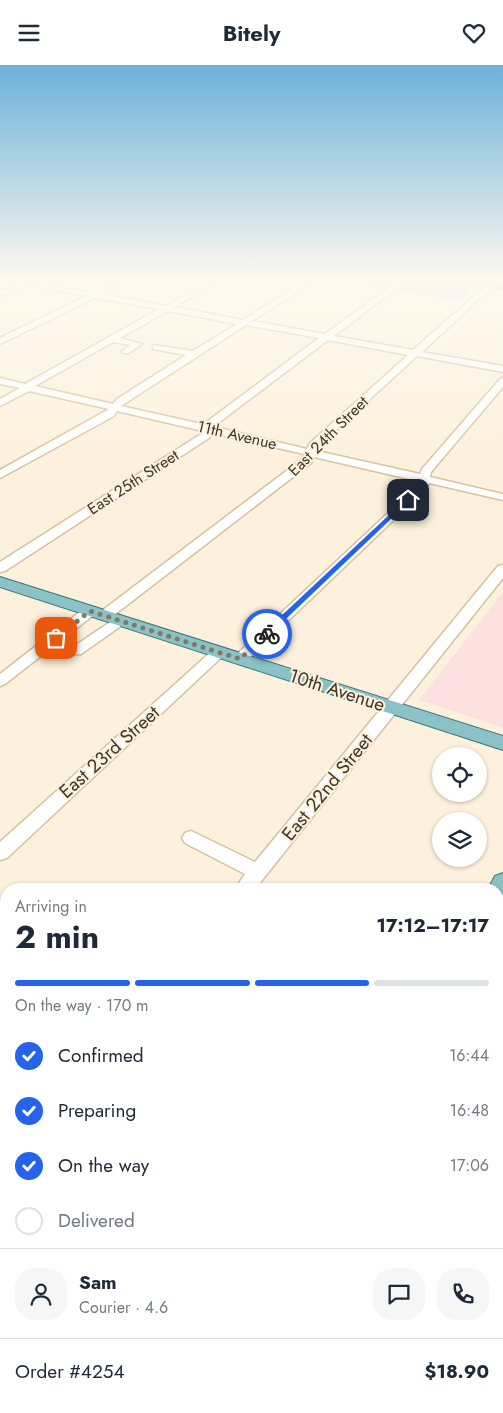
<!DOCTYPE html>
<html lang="en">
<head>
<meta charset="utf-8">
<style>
	body { margin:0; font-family:Jost,sans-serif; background:#f6f6f7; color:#1f2937; height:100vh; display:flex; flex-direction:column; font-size:19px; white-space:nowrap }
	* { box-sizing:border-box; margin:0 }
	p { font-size:16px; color:#747a83 }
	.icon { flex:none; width:28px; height:28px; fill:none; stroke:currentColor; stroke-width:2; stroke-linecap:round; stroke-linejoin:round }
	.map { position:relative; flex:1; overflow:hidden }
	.details { position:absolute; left:0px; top:818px; width:504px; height:531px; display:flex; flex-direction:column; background:#fff; border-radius:20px 20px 0 0; box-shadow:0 1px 4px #0004 }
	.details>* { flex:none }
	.buttons { position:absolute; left:432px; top:682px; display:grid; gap:10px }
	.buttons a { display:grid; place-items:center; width:55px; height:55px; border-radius:50%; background:#fff; box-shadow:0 1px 4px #0004; font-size:25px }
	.pin { position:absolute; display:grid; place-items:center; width:42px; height:42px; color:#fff; margin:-21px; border-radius:10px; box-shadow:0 2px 8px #0006 }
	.courier { position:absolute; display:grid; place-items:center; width:50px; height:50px; margin:-25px; border:4px solid #2563eb; border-radius:50%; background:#fff; color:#222; box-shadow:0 1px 6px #0007 }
	.overview em { font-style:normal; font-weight:700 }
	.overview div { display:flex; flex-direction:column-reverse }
	.overview { display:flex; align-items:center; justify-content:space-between; height:85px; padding:0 15px }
	h1 { font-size:32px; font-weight:700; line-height:38px }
	.bar { display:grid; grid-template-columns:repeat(4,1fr); gap:8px 5px; align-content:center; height:60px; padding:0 15px }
	.bar i { height:6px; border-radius:4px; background:#e0e1e3 }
	.bar .active { background:#2563eb }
	.bar p { grid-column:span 4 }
	.line { display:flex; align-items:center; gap:12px; padding:0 15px; border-top:1px solid #e0e1e3 }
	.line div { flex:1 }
	.round { display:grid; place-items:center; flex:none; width:52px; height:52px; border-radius:20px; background:#f6f6f7 }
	ol { padding:0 15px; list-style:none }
	li { display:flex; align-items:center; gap:15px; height:55px }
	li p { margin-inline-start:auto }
	li .icon { padding:5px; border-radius:50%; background:#2563eb; color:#fff; stroke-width:4 }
	li:last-child { color:#747a83 }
	li i { width:28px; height:28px; border:2px solid #e0e1e3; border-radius:50% }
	header { display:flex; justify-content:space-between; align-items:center; height:65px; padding:0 15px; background:#fff; font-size:22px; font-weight:700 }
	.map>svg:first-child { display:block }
</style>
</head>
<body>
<header><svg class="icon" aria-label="menu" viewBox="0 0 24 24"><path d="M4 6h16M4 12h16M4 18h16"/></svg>Bitely<svg class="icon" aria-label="heart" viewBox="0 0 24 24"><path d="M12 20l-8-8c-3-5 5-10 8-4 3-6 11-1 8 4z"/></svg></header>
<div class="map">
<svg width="503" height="1348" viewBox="0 0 503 1348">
	<rect width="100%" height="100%" fill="#fdf1dd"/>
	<polygon fill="#fce1e0" points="503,527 503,663 419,635"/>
	<g fill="#c1c3e6">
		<polygon points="372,216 395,216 383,224 371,223"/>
		<polygon points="408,216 440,218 472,224 459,235 396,226"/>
	</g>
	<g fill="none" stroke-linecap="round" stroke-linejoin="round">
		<defs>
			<g id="minor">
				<path d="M11,216C38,214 64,226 91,227C103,228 114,216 128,216L102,229L166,241L211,216H220L174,242L243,255L305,216H314L252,256L325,269L398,216H406L334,271L413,285L491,216H499L422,287L503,301V307L417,291L319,381L317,386L420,409L422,404L500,314L503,313V322L431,407L430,412L503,429V435L429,418L426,424L245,597H235L233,594L235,591L417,421L418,416L314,392L311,398L109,554H99L97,551L99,548L302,394L304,389L212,368L209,373L5,506L0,507V497L201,369L203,366L117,346L114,351L0,413V405L109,344L29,326L0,341V334L20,323L0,319V313L25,319L159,244L95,233L0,279V273L86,231L27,220L0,231V226L18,219ZM168,246L237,259L193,286L153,280V284L186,290L117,334L113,339L35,321L113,277L130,280L122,286L123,288H129L142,279L120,273ZM246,260L319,273L209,355L206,360L121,341ZM328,275L408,290L310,378L307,384L215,362L217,359Z"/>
				<polygon points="503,500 503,513 255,824 235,824 245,809 185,778 182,773 185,768 191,766 255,797 498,501"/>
				<polygon points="90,542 95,543 97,546 95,549 54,581 73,582 116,553 121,552 128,556 81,589 56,590 46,587 5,619 0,621 0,609 85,543"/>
				<polygon points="219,583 224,584 226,587 224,590 7,793 0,795 0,777 214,584"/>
				<polygon points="498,888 503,890 503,909 498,907"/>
				<polygon points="503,1027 503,1059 498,1061 498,1029"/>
				<polygon points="6,1106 6,1135 0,1137 0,1108"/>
				<polygon points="0,1260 6,1263 6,1292 0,1289"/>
				<polygon points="89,1342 124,1342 127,1348 91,1348"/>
			</g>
			<g id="major">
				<polygon points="461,216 503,217 503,223 465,219"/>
				<polygon points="0,512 503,671 503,685 0,522"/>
				<polygon points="503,808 503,835 498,836 498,824 488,824 495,811"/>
				<polygon points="193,1342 230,1342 227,1348 191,1348"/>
			</g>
		</defs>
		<use href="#minor" stroke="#d4c2a1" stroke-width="3"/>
		<use href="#major" stroke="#3e7775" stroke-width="2"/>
		<use href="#minor" fill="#fff" fill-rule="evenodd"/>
		<use href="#major" fill="#8bc2c5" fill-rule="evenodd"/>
	</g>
	<linearGradient id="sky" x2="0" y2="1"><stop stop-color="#6cb1da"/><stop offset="0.53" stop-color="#fef9f0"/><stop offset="1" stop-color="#fef9f0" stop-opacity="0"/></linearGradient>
	<rect width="503" height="404" fill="url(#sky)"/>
	<polygon fill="#2563eb" points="406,434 411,435 269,570 264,570 264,567"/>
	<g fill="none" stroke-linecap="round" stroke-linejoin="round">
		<polyline stroke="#817868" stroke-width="5" stroke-dasharray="0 9" points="56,573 90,546 240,594 267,569"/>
	</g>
	<g text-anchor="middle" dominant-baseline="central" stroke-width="4" stroke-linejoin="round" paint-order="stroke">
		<g font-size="16" fill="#3e3729" stroke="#fdf1dd">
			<text transform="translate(237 370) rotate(13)">11th Avenue</text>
			<text transform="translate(328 371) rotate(-45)">East 24th Street</text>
			<text transform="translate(133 417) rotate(-33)">East 25th Street</text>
		</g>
		<g font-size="19" fill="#3e3729" stroke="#fdf1dd">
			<text transform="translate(337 625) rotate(18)">10th Avenue</text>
			<text transform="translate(109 687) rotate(-42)">East 23rd Street</text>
			<text transform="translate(327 722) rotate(-51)">East 22nd Street</text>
		</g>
	</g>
</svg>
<div class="buttons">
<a><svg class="icon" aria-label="locate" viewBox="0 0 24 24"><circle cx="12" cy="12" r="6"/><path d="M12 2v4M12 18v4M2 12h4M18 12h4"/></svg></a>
<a><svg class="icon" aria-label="layers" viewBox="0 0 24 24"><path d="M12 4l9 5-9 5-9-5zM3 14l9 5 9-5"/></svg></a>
</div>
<div class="pin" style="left:56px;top:573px;background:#ea580c"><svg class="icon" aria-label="bag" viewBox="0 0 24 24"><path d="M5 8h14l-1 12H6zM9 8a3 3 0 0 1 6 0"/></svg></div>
<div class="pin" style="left:408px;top:435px;background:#1f2937"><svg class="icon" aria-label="home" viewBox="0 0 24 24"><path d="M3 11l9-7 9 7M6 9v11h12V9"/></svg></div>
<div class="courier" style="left:267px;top:569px"><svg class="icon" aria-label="bike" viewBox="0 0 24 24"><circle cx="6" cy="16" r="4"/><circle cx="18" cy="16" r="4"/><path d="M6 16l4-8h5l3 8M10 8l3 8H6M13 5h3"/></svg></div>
<section class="details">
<div class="overview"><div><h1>2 min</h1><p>Arriving in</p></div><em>17:12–17:17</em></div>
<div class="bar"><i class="active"></i><i class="active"></i><i class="active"></i><i></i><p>On the way · 170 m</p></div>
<ol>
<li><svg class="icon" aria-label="check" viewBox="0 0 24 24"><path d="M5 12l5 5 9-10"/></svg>Confirmed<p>16:44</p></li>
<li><svg class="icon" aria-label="check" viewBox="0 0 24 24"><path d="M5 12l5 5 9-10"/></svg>Preparing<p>16:48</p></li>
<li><svg class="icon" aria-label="check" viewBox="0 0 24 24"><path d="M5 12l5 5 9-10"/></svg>On the way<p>17:06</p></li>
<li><i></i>Delivered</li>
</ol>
<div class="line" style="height:90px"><a class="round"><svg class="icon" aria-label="person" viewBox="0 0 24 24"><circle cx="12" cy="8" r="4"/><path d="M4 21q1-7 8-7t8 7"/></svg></a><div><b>Sam</b><p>Courier · 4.6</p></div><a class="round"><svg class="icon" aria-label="chat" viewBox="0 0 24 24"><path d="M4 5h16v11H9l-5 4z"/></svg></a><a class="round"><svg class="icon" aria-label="phone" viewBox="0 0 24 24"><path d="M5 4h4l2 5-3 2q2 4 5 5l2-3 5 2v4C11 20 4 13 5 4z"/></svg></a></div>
<div class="line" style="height:65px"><div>Order #4254</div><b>$18.90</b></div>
</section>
</div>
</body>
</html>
